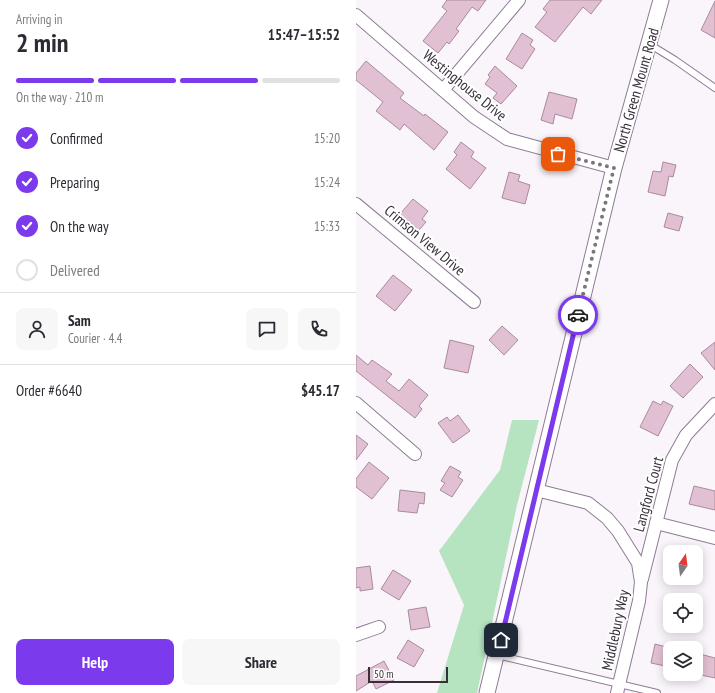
<!DOCTYPE html>
<html lang="en">
<head>
<meta charset="utf-8">
<style>
	body { margin:0; font-family:"PT Sans Narrow",sans-serif; background:#f7f7f7; color:#2b2b33; height:100vh; display:flex; flex-direction:column; font-size:15px; white-space:nowrap }
	* { box-sizing:border-box; margin:0 }
	p { font-size:13px; color:#7c7c81 }
	.icon { flex:none; width:22px; height:22px; fill:none; stroke:currentColor; stroke-width:2; stroke-linecap:round; stroke-linejoin:round }
	.map { position:relative; flex:1; overflow:hidden }
	.sheet { display:flex; flex-direction:column; background:#fff; width:356px }
	.sheet>* { flex:none }
	.needle { width:26px; rotate:14deg }
	.tools { position:absolute; left:307px; top:545px; display:grid; gap:8px }
	.tools a { display:grid; place-items:center; width:40px; height:40px; border-radius:8px; background:#fff; box-shadow:0 2px 10px #0003; font-size:20px }
	.scale { position:absolute; left:12px; bottom:10px; width:80px; box-sizing:border-box; padding-left:4px; border:2px solid #382f3a; border-top:0; font-size:11px; line-height:14px; white-space:nowrap; color:#382f3a; -webkit-text-stroke:3px #fff; paint-order:stroke }
	.pin { position:absolute; display:grid; place-items:center; width:34px; height:34px; color:#fff; margin:-17px; border-radius:8px; box-shadow:0 2px 6px #0006 }
	.courier { position:absolute; display:grid; place-items:center; width:40px; height:40px; margin:-20px; border:3px solid #7c3aed; border-radius:50%; background:#fff; color:#222; box-shadow:0 1px 5px #0007 }
	.overview em { font-style:normal; font-weight:600 }
	.overview div { display:flex; flex-direction:column-reverse }
	.overview { display:flex; align-items:center; justify-content:space-between; height:68px; padding:0 16px }
	h1 { font-size:26px; font-weight:600; line-height:30px }
	.bar { display:grid; grid-template-columns:repeat(4,1fr); gap:6px 4px; align-content:center; height:48px; padding:0 16px }
	.bar i { height:5px; border-radius:3px; background:#e1e1e2 }
	.bar .active { background:#7c3aed }
	.bar p { grid-column:span 4 }
	.line { display:flex; align-items:center; gap:10px; padding:0 16px; border-top:1px solid #e1e1e2 }
	.line div { flex:1 }
	.round { display:grid; place-items:center; flex:none; width:42px; height:42px; border-radius:8px; background:#f7f7f7 }
	ol { padding:0 16px; list-style:none }
	li { display:flex; align-items:center; gap:12px; height:44px }
	li p { margin-inline-start:auto }
	li .icon { padding:4px; border-radius:50%; background:#7c3aed; color:#fff; stroke-width:4 }
	li:last-child { color:#7c7c81 }
	li i { width:22px; height:22px; border:2px solid #e1e1e2; border-radius:50% }
	.cta { display:flex; gap:8px; margin-top:auto; padding:8px 16px }
	.cta a { flex:1; height:46px; border-radius:8px; background:#7c3aed; color:#fff; font-size:16px; font-weight:600; line-height:46px; text-align:center }
	.cta a+a { background:#f7f7f7; color:#2b2b33 }
	main { display:flex; flex:1; min-height:0 }
	.map>svg:first-child { display:block }
</style>
</head>
<body>
<main>
<section class="sheet">
<div class="overview"><div><h1>2 min</h1><p>Arriving in</p></div><em>15:47–15:52</em></div>
<div class="bar"><i class="active"></i><i class="active"></i><i class="active"></i><i></i><p>On the way · 210 m</p></div>
<ol>
<li><svg class="icon" aria-label="check" viewBox="0 0 24 24"><path d="M5 12l5 5 9-10"/></svg>Confirmed<p>15:20</p></li>
<li><svg class="icon" aria-label="check" viewBox="0 0 24 24"><path d="M5 12l5 5 9-10"/></svg>Preparing<p>15:24</p></li>
<li><svg class="icon" aria-label="check" viewBox="0 0 24 24"><path d="M5 12l5 5 9-10"/></svg>On the way<p>15:33</p></li>
<li><i></i>Delivered</li>
</ol>
<div class="line" style="height:72px"><a class="round"><svg class="icon" aria-label="person" viewBox="0 0 24 24"><circle cx="12" cy="8" r="4"/><path d="M4 21q1-7 8-7t8 7"/></svg></a><div><b>Sam</b><p>Courier · 4.4</p></div><a class="round"><svg class="icon" aria-label="chat" viewBox="0 0 24 24"><path d="M4 5h16v11H9l-5 4z"/></svg></a><a class="round"><svg class="icon" aria-label="phone" viewBox="0 0 24 24"><path d="M5 4h4l2 5-3 2q2 4 5 5l2-3 5 2v4C11 20 4 13 5 4z"/></svg></a></div>
<div class="line" style="height:52px"><div>Order #6640</div><b>$45.17</b></div>
<div class="cta"><a>Help</a><a>Share</a></div>
</section>
<div class="map">
<svg width="359" height="693" viewBox="0 0 359 693">
	<rect width="100%" height="100%" fill="#faf5fb"/>
	<polygon fill="#b6e4c0" points="156,420 183,420 161,505 121,693 81,693 108,605 83,551 144,470"/>
	<g fill="#e2c0d3" stroke="#aa8a9c">
		<polygon points="91,0 130,0 122,11 116,7 100,29 103,31 93,44 91,42 82,53 67,41 91,11 86,7"/>
		<polygon points="194,0 246,0 235,14 227,7 199,42 179,27 191,12 187,9"/>
		<polygon points="359,1 359,38 345,30"/>
		<polygon points="166,33 177,40 174,45 179,49 166,69 150,59"/>
		<polygon points="10,61 48,93 44,98 68,116 69,114 92,132 78,150 48,124 44,130 20,111 27,102 0,80 0,73"/>
		<polygon points="139,66 161,86 145,104 137,98 141,93 129,84 134,77 132,75"/>
		<polygon points="193,92 221,99 216,119 199,114 197,124 185,120"/>
		<polygon points="105,142 118,152 115,157 130,168 114,189 90,169 101,155 98,152"/>
		<polygon points="307,162 320,165 317,177 313,176 309,196 292,192 297,171 305,172"/>
		<polygon points="153,172 164,175 162,181 174,185 169,204 146,198"/>
		<polygon points="57,199 72,211 66,219 70,222 63,230 44,214"/>
		<polygon points="312,213 327,217 323,231 308,227"/>
		<polygon points="37,275 56,290 39,311 20,296"/>
		<polygon points="146,326 162,340 148,355 133,340"/>
		<polygon points="94,340 118,346 112,373 88,368"/>
		<polygon points="359,342 359,370 345,353"/>
		<polygon points="0,355 12,365 16,360 36,374 30,381 43,391 53,379 72,395 63,406 66,409 59,418 0,371"/>
		<polygon points="334,364 347,377 327,398 314,386"/>
		<polygon points="297,401 305,405 307,401 317,406 302,436 284,427"/>
		<polygon points="102,415 114,431 97,443 82,423 91,417 94,421"/>
		<polygon points="0,435 12,444 0,460"/>
		<polygon points="13,462 33,478 16,499 0,487 0,479"/>
		<polygon points="94,466 105,472 102,477 107,480 96,497 84,490 89,483 85,481"/>
		<polygon points="338,486 359,491 359,510 333,504"/>
		<polygon points="44,490 69,493 68,504 63,503 61,513 42,511"/>
		<polygon points="14,566 17,589 4,591 4,587 0,588 0,568"/>
		<polygon points="37,570 55,581 43,600 25,589"/>
		<polygon points="70,607 74,627 55,630 52,610"/>
		<polygon points="52,640 68,650 58,667 41,658"/>
		<polygon points="299,644 314,648 314,667 295,663"/>
		<polygon points="340,653 359,658 359,678 340,674"/>
		<polygon points="28,661 38,680 20,689 16,681 0,691 0,676"/>
	</g>
	<g fill="none" stroke-linecap="round" stroke-linejoin="round">
		<defs>
			<g id="service">
				<polyline points="293,44 319,60 359,88"/>
				<polyline points="141,655 301,693"/>
			</g>
			<g id="minor">
				<polyline points="0,15 118,117 151,139 258,168"/>
				<polyline points="87,90 163,0"/>
				<polyline points="0,204 118,302"/>
				<polyline points="0,403 59,454"/>
				<polyline points="180,490 232,503 251,518 262,531 282,563 285,582 283,601 261,693"/>
				<polyline points="300,523 359,538"/>
				<polyline points="286,579 316,460 330,435 359,404"/>
				<polyline points="0,635 23,627"/>
			</g>
			<polyline id="tertiary" points="131,693 258,168 305,0"/>
		</defs>
		<use href="#service" stroke="#8f7b95" stroke-width="8"/>
		<use href="#minor" stroke="#8f7b95" stroke-width="14"/>
		<use href="#tertiary" stroke="#8f7b95" stroke-width="17"/>
		<use href="#service" stroke="#fff" stroke-width="6"/>
		<use href="#minor" stroke="#fff" stroke-width="12"/>
		<use href="#tertiary" stroke="#fff" stroke-width="15"/>
	</g>
	<g fill="none" stroke-linecap="round" stroke-linejoin="round">
		<polyline stroke="#7c747e" stroke-width="4" stroke-dasharray="0 7.2" points="202,154 258,168 222,315"/>
		<polyline stroke="#7c3aed" stroke-width="5" points="145,640 222,315"/>
	</g>
	<g text-anchor="middle" dominant-baseline="central" stroke-width="4" stroke-linejoin="round" paint-order="stroke">
		<g font-size="15" fill="#382f3a" stroke="#fff">
			<text transform="translate(109 85) rotate(39)">Westinghouse Drive</text>
			<text transform="translate(280 90) rotate(-74)">North Green Mount Road</text>
			<text transform="translate(69 240) rotate(40)">Crimson View Drive</text>
			<text transform="translate(292 494) rotate(-75)">Langford Court</text>
			<text transform="translate(259 630) rotate(-78)">Middlebury Way</text>
		</g>
	</g>
</svg>
<div class="tools">
<a><svg class="needle" viewBox="-14 -14 28 28"><path d="M0-13l5 13h-10z" fill="#e53935"/><path d="M0 13l5-13h-10z" fill="#7c7c81"/></svg></a>
<a><svg class="icon" aria-label="locate" viewBox="0 0 24 24"><circle cx="12" cy="12" r="6"/><path d="M12 2v4M12 18v4M2 12h4M18 12h4"/></svg></a>
<a><svg class="icon" aria-label="layers" viewBox="0 0 24 24"><path d="M12 4l9 5-9 5-9-5zM3 14l9 5 9-5"/></svg></a>
</div>
<div class="scale">50 m</div>
<div class="pin" style="left:202px;top:154px;background:#ea580c"><svg class="icon" aria-label="bag" viewBox="0 0 24 24"><path d="M5 8h14l-1 12H6zM9 8a3 3 0 0 1 6 0"/></svg></div>
<div class="pin" style="left:145px;top:640px;background:#1f2937"><svg class="icon" aria-label="home" viewBox="0 0 24 24"><path d="M3 11l9-7 9 7M6 9v11h12V9"/></svg></div>
<div class="courier" style="left:222px;top:315px"><svg class="icon" aria-label="car" viewBox="0 0 24 24"><path d="M5 17H2v-5l4-1 3-4h7l3 4 3 1v5h-3M9 17h6M6 11h13"/><circle cx="7" cy="17" r="2"/><circle cx="17" cy="17" r="2"/></svg></div>
</div>
</main>
</body>
</html>
